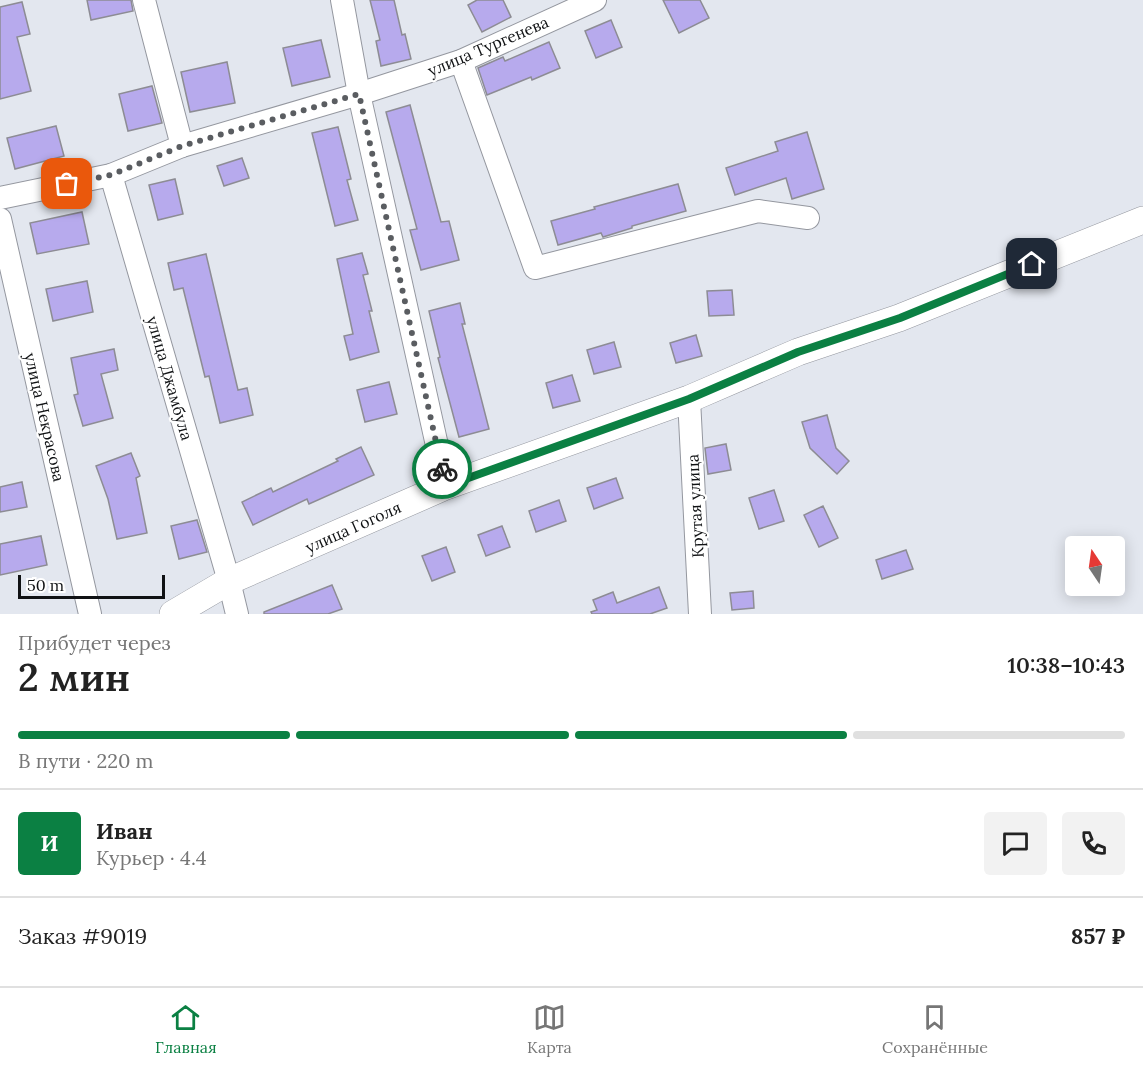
<!DOCTYPE html>
<html lang="ru">
<head>
<meta charset="utf-8">
<style>
	body { margin:0; font-family:Lora,serif; background:#f2f2f2; color:#222; height:100vh; display:flex; flex-direction:column; font-size:22px; white-space:nowrap }
	* { box-sizing:border-box; margin:0 }
	p { font-size:20px; color:#767676 }
	.icon { flex:none; width:33px; height:33px; fill:none; stroke:currentColor; stroke-width:2; stroke-linecap:round; stroke-linejoin:round }
	.map { position:relative; height:614px; overflow:hidden }
	.drawer { display:flex; flex-direction:column; background:#fff; flex:1 }
	.drawer>* { flex:none }
	.needle { width:39px; rotate:347deg }
	.fabs { position:absolute; left:1065px; top:536px; display:grid; gap:12px }
	.fabs a { display:grid; place-items:center; width:60px; height:60px; border-radius:6px; background:#fff; box-shadow:0 3px 15px #0003; font-size:30px }
	.scale { position:absolute; left:18px; bottom:15px; width:147px; box-sizing:border-box; padding-left:6px; border:3px solid #101214; border-top:0; font-size:16px; line-height:21px; white-space:nowrap; color:#101214; -webkit-text-stroke:4px #fff; paint-order:stroke }
	.pin { position:absolute; display:grid; place-items:center; width:51px; height:51px; color:#fff; margin:-26px; border-radius:12px; box-shadow:0 3px 9px #0006 }
	.courier { position:absolute; display:grid; place-items:center; width:60px; height:60px; margin:-30px; border:4px solid #0b8043; border-radius:50%; background:#fff; color:#222; box-shadow:0 2px 8px #0007 }
	.summary em { font-style:normal; font-weight:600 }
	.summary div { display:flex; flex-direction:column-reverse }
	.summary { display:flex; align-items:center; justify-content:space-between; height:102px; padding:0 18px }
	h1 { font-size:39px; font-weight:600; line-height:45px }
	.bar { display:grid; grid-template-columns:repeat(4,1fr); gap:9px 6px; align-content:center; height:72px; padding:0 18px }
	.bar i { height:8px; border-radius:4px; background:#e0e0e0 }
	.bar .on { background:#0b8043 }
	.bar p { grid-column:span 4 }
	.line { display:flex; align-items:center; gap:15px; padding:0 18px; border-top:2px solid #e0e0e0 }
	.line div { flex:1 }
	.round { display:grid; place-items:center; flex:none; width:63px; height:63px; border-radius:6px; background:#f2f2f2 }
	.tab-bar { display:flex; justify-content:space-around; align-items:center; height:84px; border-top:2px solid #e0e0e0; background:#fff; font-size:16px; color:#767676 }
	.tab-bar a { display:grid; justify-items:center; gap:3px }
	.tab-bar .on { color:#0b8043 }
	.map>svg:first-child { display:block }
</style>
</head>
<body>
<div class="map">
<svg width="1143" height="614" viewBox="0 0 1143 614">
	<rect width="100%" height="100%" fill="#e3e7ef"/>
	<g fill="#b7aaed" stroke="#8d8c94" stroke-width="1.5">
		<polygon points="87,0 131,0 133,11 91,20"/>
		<polygon points="370,0 394,0 402,35 405,34 411,59 381,66 376,41 380,40"/>
		<polygon points="477,0 503,0 511,17 482,32 468,5"/>
		<polygon points="663,0 700,0 709,18 679,33"/>
		<polygon points="22,2 30,34 17,37 31,91 0,99 0,7"/>
		<polygon points="611,20 622,47 596,58 585,31"/>
		<polygon points="321,40 330,77 292,86 283,48"/>
		<polygon points="549,42 560,68 532,80 531,77 487,95 478,68 503,57 505,61"/>
		<polygon points="227,62 235,103 190,112 181,72"/>
		<polygon points="152,86 162,123 128,131 119,94"/>
		<polygon points="410,105 441,222 449,221 459,260 421,270 410,230 417,229 386,112"/>
		<polygon points="56,126 64,156 15,169 7,138"/>
		<polygon points="338,127 351,179 347,180 358,220 335,226 312,133"/>
		<polygon points="807,132 824,189 792,199 786,178 735,195 726,168 778,151 775,142"/>
		<polygon points="242,158 249,178 224,186 217,166"/>
		<polygon points="175,179 183,214 158,220 149,185"/>
		<polygon points="678,184 686,211 632,226 632,228 603,237 601,233 558,245 551,221 595,209 594,207"/>
		<polygon points="82,212 89,244 37,254 30,223"/>
		<polygon points="362,253 368,274 363,275 372,311 369,311 379,352 350,360 344,336 353,334 337,259"/>
		<polygon points="206,254 238,390 247,388 253,415 220,423 209,376 205,377 183,288 174,290 168,263"/>
		<polygon points="87,281 93,312 53,321 46,289"/>
		<polygon points="732,290 734,315 709,316 707,291"/>
		<polygon points="460,303 465,324 462,324 489,429 459,437 438,358 440,357 429,311"/>
		<polygon points="696,335 702,356 676,363 670,343"/>
		<polygon points="614,342 621,367 594,374 587,350"/>
		<polygon points="114,349 118,370 101,374 113,418 83,426 74,395 78,394 71,358"/>
		<polygon points="572,375 580,401 553,408 546,383"/>
		<polygon points="389,382 397,414 365,422 357,390"/>
		<polygon points="827,415 836,448 849,461 837,474 810,448 802,422"/>
		<polygon points="726,444 731,470 708,474 705,448"/>
		<polygon points="361,447 374,475 309,504 307,499 253,525 242,502 271,488 273,492 338,461 336,459"/>
		<polygon points="131,453 140,476 136,478 147,533 117,539 108,499 96,466"/>
		<polygon points="616,478 623,498 594,509 587,488"/>
		<polygon points="22,482 27,507 0,512 0,487"/>
		<polygon points="774,490 784,521 759,529 749,498"/>
		<polygon points="559,500 566,521 536,532 529,511"/>
		<polygon points="823,506 838,538 819,547 804,515"/>
		<polygon points="197,520 207,552 179,559 171,526"/>
		<polygon points="502,526 510,547 486,556 478,535"/>
		<polygon points="41,536 47,565 0,575 0,544"/>
		<polygon points="446,547 455,572 432,581 422,556"/>
		<polygon points="906,550 913,569 882,579 876,560"/>
		<polygon points="332,585 342,609 328,614 264,614 264,612"/>
		<polygon points="659,587 667,608 650,614 592,614 591,612 597,610 593,600 613,592 617,603"/>
		<polygon points="753,591 754,608 732,610 730,593"/>
	</g>
	<g fill="none" stroke-linecap="round" stroke-linejoin="round">
		<defs>
			<g id="minor">
				<polyline points="144,0 182,146"/>
				<polyline points="342,0 359,94 446,486"/>
				<polyline points="461,61 535,268 758,211 808,218"/>
				<polyline points="111,175 229,581 237,614"/>
				<polyline points="0,198 111,175 182,146 359,94 461,61 595,0"/>
				<polyline points="0,219 90,614"/>
				<polyline points="689,399 700,614"/>
			</g>
			<polyline id="tertiary" points="173,614 229,581 446,486 689,399 798,352 899,318 1143,220"/>
		</defs>
		<use href="#minor" stroke="#94979f" stroke-width="24"/>
		<use href="#tertiary" stroke="#94979f" stroke-width="28"/>
		<use href="#minor" stroke="#fff" stroke-width="22"/>
		<use href="#tertiary" stroke="#fff" stroke-width="27"/>
	</g>
	<g fill="none" stroke-linecap="round" stroke-linejoin="round">
		<polyline stroke="#5a5d61" stroke-width="6" stroke-dasharray="0 10.8" points="67,184 111,175 182,146 359,94 442,469"/>
		<polyline stroke="#0b8043" stroke-width="8" points="442,469 446,486 689,399 798,352 900,318 1032,264"/>
	</g>
	<g text-anchor="middle" dominant-baseline="central" stroke-width="4.5" stroke-linejoin="round" paint-order="stroke">
		<g font-size="16" fill="#101214" stroke="#fff">
			<text transform="translate(488 46) rotate(-23)">улица Тургенева</text>
			<text transform="translate(170 378) rotate(74)">улица Джамбула</text>
			<text transform="translate(45 417) rotate(77)">улица Некрасова</text>
			<text transform="translate(695 506) rotate(-93)">Крутая улица</text>
			<text transform="translate(353 527) rotate(-24)">улица Гоголя</text>
		</g>
	</g>
</svg>
<div class="fabs">
<a><svg class="needle" viewBox="-14 -14 28 28"><path d="M0-13l5 13h-10z" fill="#e53935"/><path d="M0 13l5-13h-10z" fill="#767676"/></svg></a>
</div>
<div class="scale">50 m</div>
<div class="pin" style="left:67px;top:184px;background:#ea580c"><svg class="icon" aria-label="bag" viewBox="0 0 24 24"><path d="M5 8h14l-1 12H6zM9 8a3 3 0 0 1 6 0"/></svg></div>
<div class="pin" style="left:1032px;top:264px;background:#1f2937"><svg class="icon" aria-label="home" viewBox="0 0 24 24"><path d="M3 11l9-7 9 7M6 9v11h12V9"/></svg></div>
<div class="courier" style="left:442px;top:469px"><svg class="icon" aria-label="bike" viewBox="0 0 24 24"><circle cx="6" cy="16" r="4"/><circle cx="18" cy="16" r="4"/><path d="M6 16l4-8h5l3 8M10 8l3 8H6M13 5h3"/></svg></div>
</div>
<section class="drawer">
<div class="summary"><div><h1>2 мин</h1><p>Прибудет через</p></div><em>10:38–10:43</em></div>
<div class="bar"><i class="on"></i><i class="on"></i><i class="on"></i><i></i><p>В пути · 220 m</p></div>
<div class="line" style="height:108px"><b class="round" style="background:#0b8043;color:#fff">И</b><div><b>Иван</b><p>Курьер · 4.4</p></div><a class="round"><svg class="icon" aria-label="chat" viewBox="0 0 24 24"><path d="M4 5h16v11H9l-5 4z"/></svg></a><a class="round"><svg class="icon" aria-label="phone" viewBox="0 0 24 24"><path d="M5 4h4l2 5-3 2q2 4 5 5l2-3 5 2v4C11 20 4 13 5 4z"/></svg></a></div>
<div class="line" style="height:78px"><div>Заказ #9019</div><b>857 ₽</b></div>
</section>
<nav class="tab-bar">
<a class="on"><svg class="icon" aria-label="home" viewBox="0 0 24 24"><path d="M3 11l9-7 9 7M6 9v11h12V9"/></svg>Главная</a>
<a><svg class="icon" aria-label="map" viewBox="0 0 24 24"><path d="M3 6l6-2 6 2 6-2v14l-6 2-6-2-6 2zM9 4v14M15 6v14"/></svg>Карта</a>
<a><svg class="icon" aria-label="saved" viewBox="0 0 24 24"><path d="M7 4h10v16l-5-4-5 4z"/></svg>Сохранённые</a>
</nav>
</body>
</html>
